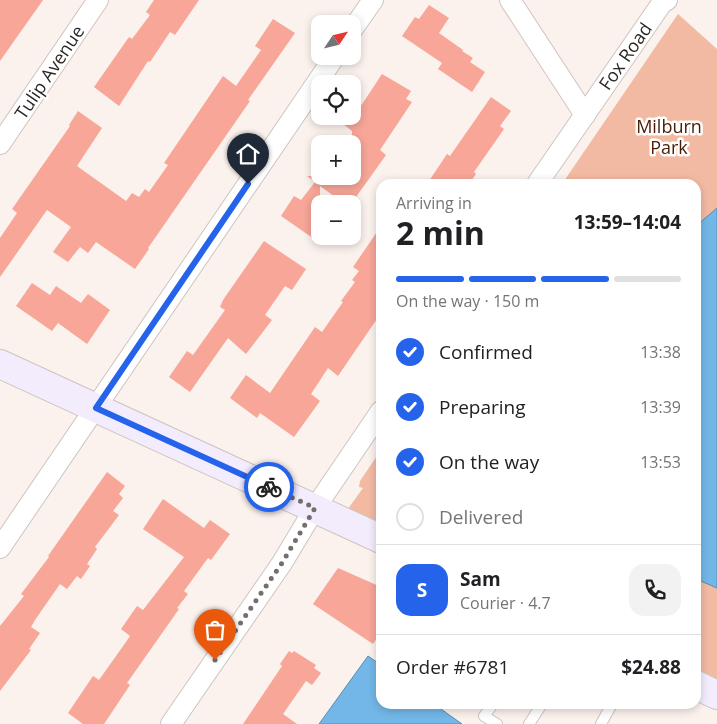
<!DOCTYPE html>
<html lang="en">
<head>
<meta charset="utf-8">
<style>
	body { margin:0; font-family:"Open Sans",sans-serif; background:#f2f2f2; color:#202124; height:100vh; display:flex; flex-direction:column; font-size:19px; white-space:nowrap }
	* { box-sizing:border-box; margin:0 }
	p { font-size:16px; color:#757577 }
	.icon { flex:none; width:28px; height:28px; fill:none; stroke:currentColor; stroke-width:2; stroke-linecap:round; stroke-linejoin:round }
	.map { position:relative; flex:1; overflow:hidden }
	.side { position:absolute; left:376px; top:179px; width:325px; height:530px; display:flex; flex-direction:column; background:#fff; border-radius:15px; box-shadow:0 2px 8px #0003 }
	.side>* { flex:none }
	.needle { width:32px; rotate:55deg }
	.tools { position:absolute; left:311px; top:15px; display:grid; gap:10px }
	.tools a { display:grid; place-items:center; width:50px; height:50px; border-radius:10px; background:#fff; box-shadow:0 2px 8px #0003; font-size:25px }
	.pin { position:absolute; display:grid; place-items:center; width:42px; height:42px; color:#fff; margin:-51px -21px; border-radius:50% 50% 50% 0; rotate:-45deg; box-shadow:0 0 5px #0007 }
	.pin .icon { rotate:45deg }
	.courier { position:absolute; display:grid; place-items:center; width:50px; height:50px; margin:-25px; border:4px solid #2563eb; border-radius:50%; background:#fff; color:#222; box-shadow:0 1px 6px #0007 }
	.headline em { font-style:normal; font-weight:700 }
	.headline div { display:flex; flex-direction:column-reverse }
	.headline { display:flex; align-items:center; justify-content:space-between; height:85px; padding:0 20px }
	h1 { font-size:32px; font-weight:700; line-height:38px }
	.bar { display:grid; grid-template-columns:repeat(4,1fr); gap:8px 5px; align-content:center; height:60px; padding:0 20px }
	.bar i { height:6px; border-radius:4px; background:#e0e0e0 }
	.bar .on { background:#2563eb }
	.bar p { grid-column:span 4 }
	.line { display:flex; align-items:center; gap:12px; padding:0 20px; border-top:1px solid #e0e0e0 }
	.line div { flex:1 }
	.round { display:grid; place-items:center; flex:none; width:52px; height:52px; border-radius:15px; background:#f2f2f2 }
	ol { padding:0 20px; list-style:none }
	li { display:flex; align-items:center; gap:15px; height:55px }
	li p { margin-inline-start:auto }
	li .icon { padding:5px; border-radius:50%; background:#2563eb; color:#fff; stroke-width:4 }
	li:last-child { color:#757577 }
	li i { width:28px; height:28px; border:2px solid #e0e0e0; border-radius:50% }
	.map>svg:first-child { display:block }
</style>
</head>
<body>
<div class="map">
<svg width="717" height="724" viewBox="0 0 717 724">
	<rect width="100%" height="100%" fill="#fbf1ed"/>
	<g fill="#f3baa3">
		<polygon points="678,14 717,49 717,685 696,675 696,184 562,184"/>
		<polygon points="381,450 381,530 345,513 363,488 359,487 360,481"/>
	</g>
	<g fill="#72b7e7" stroke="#5d8cad">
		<polygon points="717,208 717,588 696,579 696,226"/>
		<polygon points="368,656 381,665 381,704 434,704 462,724 319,724"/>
	</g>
	<polygon fill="#fbf1ed" points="717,694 717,724 701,724 696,722"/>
	<g fill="#f7a698">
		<polygon points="0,0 43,0 0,61"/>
		<polygon points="154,0 199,0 175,35 170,32 150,62 148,61 119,106 94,87 129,37 132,39 150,15 146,12"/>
		<polygon points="429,5 449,18 439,33 463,50 462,51 473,58 470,62 485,72 472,92 438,69 442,63 402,36 415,17 419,19"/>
		<polygon points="273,19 295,33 248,100 250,101 148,248 149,249 135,269 96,242 88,253 80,247 68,262 53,252 71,227 47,210 0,277 0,238 17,213 12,209 70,126 69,125 78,111 102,128 77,166 126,201 132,193 139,197 145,189 149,192 168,165 164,163 223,76 236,86 261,50 255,46"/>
		<polygon points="382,74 411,91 406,99 412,102 380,150 386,155 351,204 345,204 320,186 320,243 281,216 294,196 301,200 315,182 307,176 352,176 352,131 343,124 348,116 352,116 352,109 357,112"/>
		<polygon points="491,97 511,111 500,126 504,129 474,172 476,174 469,184 427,184 447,154 450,156"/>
		<polygon points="381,226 381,313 338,376 328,368 311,394 320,401 294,437 260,413 257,418 230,398 246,375 270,393 315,327 322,332 343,302 341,301 355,282 352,280 359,271 353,267"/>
		<polygon points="264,241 306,269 292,290 285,286 265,315 272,320 246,354 228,338 190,392 169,377 187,351 193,355 225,310 220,307 223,300"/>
		<polygon points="32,283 50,295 56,286 81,303 88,294 110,310 87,344 58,323 52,331 16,306"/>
		<polygon points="107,472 125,486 119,494 123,498 113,511 119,515 95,547 97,549 87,564 90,566 81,579 77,576 67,589 60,584 35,620 31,627 40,633 29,649 31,650 0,691 0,626 24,596 21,594 49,557 48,556"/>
		<polygon points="163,499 204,528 210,520 230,534 211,560 208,558 184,591 188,594 177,608 179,609 127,683 130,685 104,724 83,724 68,713 93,676 99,680 126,642 130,636 121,629 137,606 143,610 184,557 143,529"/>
		<polygon points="338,568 381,587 381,632 373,644 313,604"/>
		<polygon points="289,651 292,653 294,651 316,665 314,668 321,673 312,685 306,681 283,714 297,724 243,724 282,666 280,664"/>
	</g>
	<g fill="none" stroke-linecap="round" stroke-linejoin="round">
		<defs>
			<g id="service">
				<polyline points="493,704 484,716 497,724"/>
				<polyline points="529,724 542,704"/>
				<polyline points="601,724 612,704"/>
			</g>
			<g id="minor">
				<polyline points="510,0 585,115"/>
				<polyline points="352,30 373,0"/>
				<polyline points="0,144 98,0"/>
				<polyline points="537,184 662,3 667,0"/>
				<polyline points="0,548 335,56"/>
				<polyline points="171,724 282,563 315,508 381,411"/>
			</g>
			<g id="secondary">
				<polyline points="0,364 381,539"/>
				<polyline points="696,685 717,695"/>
			</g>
		</defs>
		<use href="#service" stroke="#cec4c0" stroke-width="12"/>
		<use href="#minor" stroke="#cec4c0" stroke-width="22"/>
		<use href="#secondary" stroke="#cec4c0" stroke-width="30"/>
		<use href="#service" stroke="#fff" stroke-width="10"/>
		<use href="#minor" stroke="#fff" stroke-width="20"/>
		<use href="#secondary" stroke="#f2ecfd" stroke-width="28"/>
	</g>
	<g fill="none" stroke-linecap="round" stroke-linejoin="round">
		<polyline stroke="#746e6c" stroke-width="5" stroke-dasharray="0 9" points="215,660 282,563 315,508 269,487"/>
		<polyline stroke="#2563eb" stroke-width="6" points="248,184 96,408 269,487"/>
	</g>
	<g text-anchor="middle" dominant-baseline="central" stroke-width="5" stroke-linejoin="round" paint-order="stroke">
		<g font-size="18" fill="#2b2726" stroke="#fff">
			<text transform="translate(625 56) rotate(-55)">Fox Road</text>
			<text transform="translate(49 72) rotate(-56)">Tulip Avenue</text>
		</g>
		<g font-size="18" fill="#4a1c06" stroke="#fff">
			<text x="669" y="126">Milburn<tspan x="669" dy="21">Park</tspan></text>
		</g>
	</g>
</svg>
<div class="tools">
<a><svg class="needle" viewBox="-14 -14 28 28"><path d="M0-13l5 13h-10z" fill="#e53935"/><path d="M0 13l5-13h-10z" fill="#757577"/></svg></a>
<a><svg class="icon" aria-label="locate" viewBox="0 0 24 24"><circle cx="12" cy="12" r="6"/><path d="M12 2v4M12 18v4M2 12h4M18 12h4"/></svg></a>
<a>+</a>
<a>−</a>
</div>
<div class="pin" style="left:215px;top:660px;background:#ea580c"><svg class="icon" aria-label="bag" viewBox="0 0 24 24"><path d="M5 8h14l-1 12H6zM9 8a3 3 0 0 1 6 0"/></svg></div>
<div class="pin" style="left:248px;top:184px;background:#1f2937"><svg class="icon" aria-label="home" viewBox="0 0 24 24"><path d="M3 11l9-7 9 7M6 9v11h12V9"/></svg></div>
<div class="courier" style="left:269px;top:487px"><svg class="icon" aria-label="bike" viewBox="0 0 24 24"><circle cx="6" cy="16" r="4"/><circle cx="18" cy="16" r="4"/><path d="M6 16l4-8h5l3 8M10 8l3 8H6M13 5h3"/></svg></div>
<section class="side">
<div class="headline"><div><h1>2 min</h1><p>Arriving in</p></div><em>13:59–14:04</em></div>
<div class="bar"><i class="on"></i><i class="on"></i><i class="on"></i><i></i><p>On the way · 150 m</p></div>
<ol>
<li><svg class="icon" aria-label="check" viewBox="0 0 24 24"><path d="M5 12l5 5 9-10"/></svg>Confirmed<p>13:38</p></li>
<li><svg class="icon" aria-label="check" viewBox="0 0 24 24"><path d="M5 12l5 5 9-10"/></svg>Preparing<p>13:39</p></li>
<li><svg class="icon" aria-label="check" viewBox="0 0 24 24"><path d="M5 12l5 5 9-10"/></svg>On the way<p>13:53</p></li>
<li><i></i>Delivered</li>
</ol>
<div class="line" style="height:90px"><b class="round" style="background:#2563eb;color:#fff">S</b><div><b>Sam</b><p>Courier · 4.7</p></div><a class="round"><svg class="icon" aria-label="phone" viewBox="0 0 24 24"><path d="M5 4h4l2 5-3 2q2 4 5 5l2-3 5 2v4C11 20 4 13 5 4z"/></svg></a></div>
<div class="line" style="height:65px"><div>Order #6781</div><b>$24.88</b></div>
</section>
</div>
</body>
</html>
